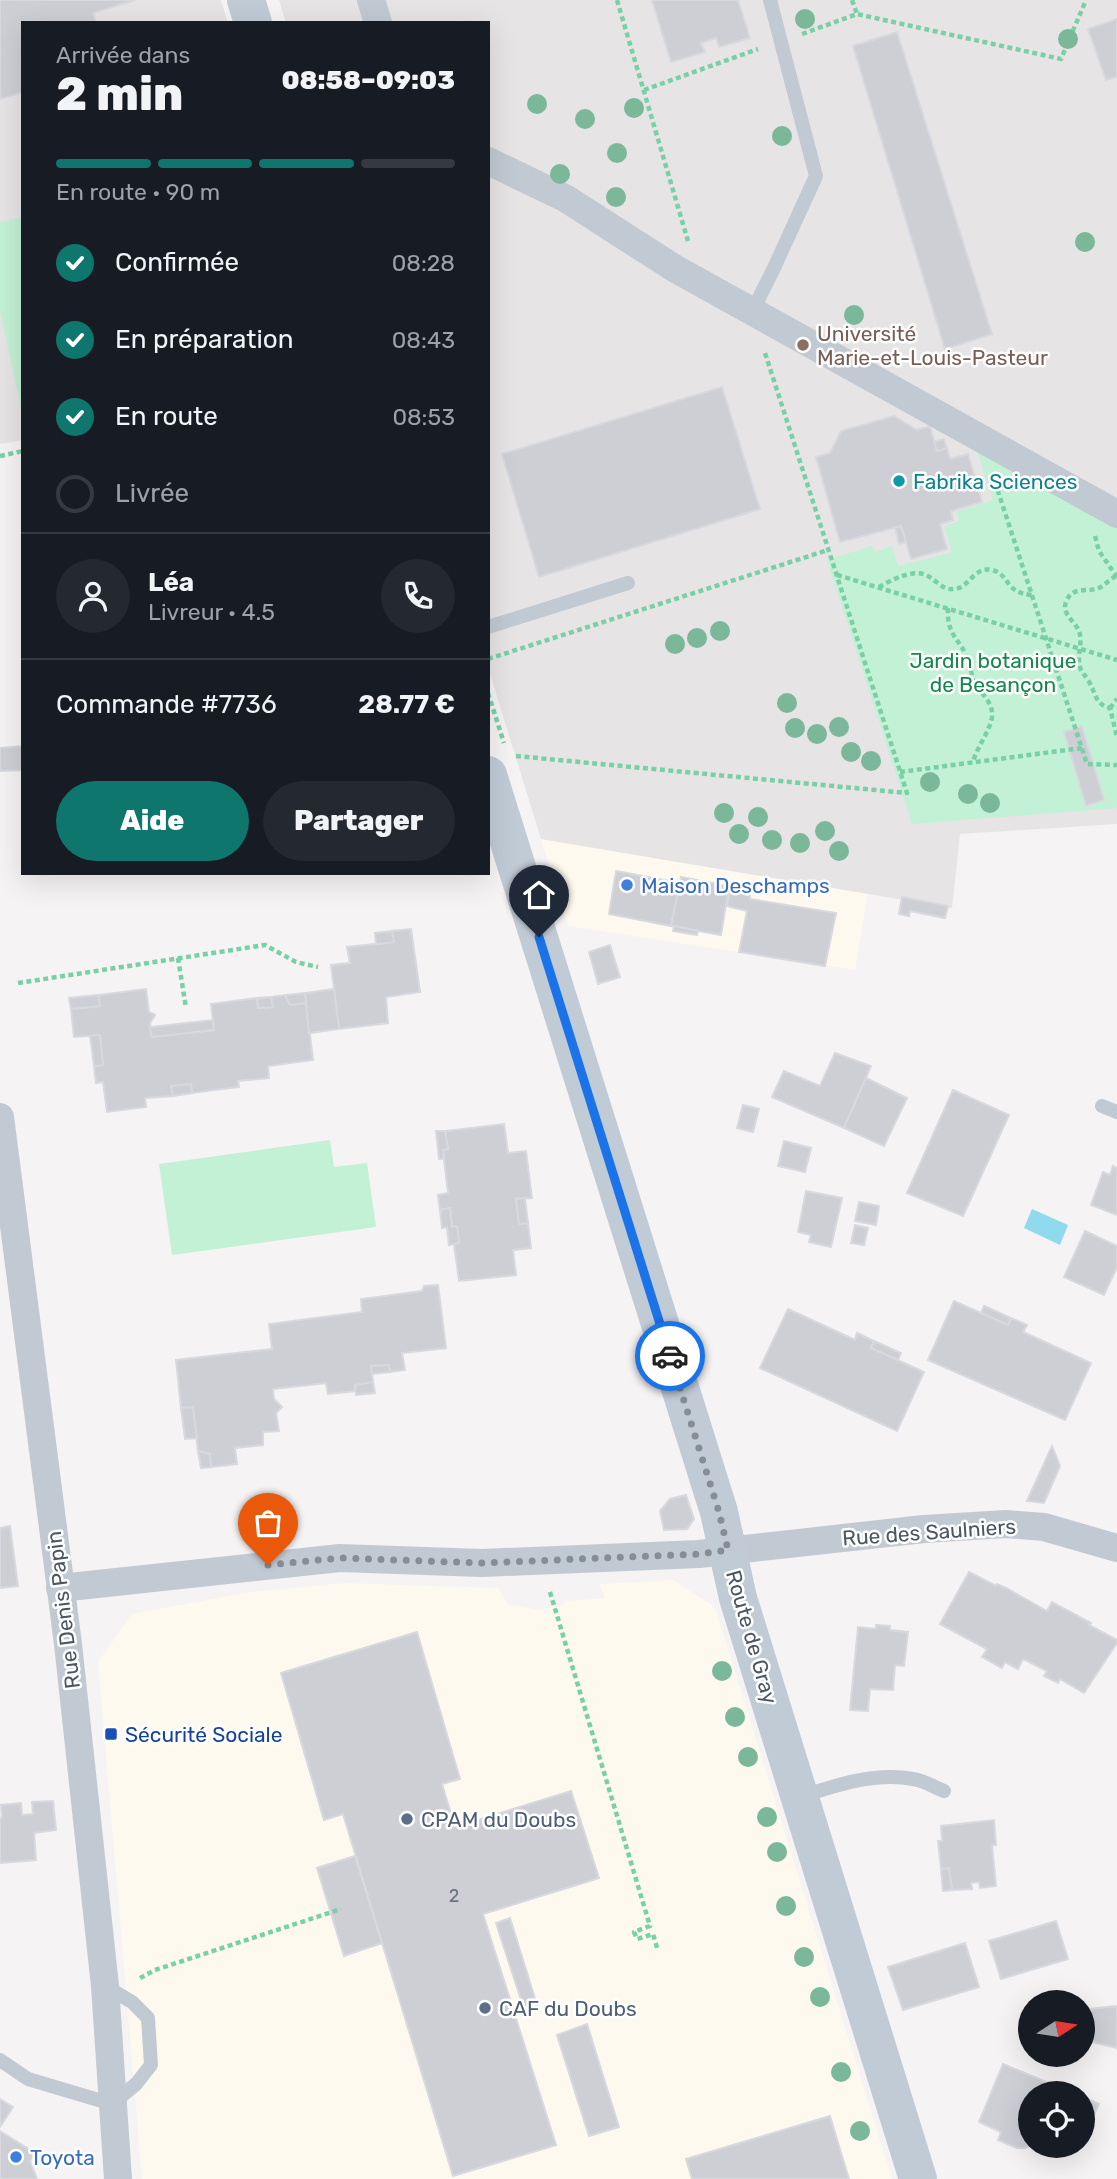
<!DOCTYPE html>
<html lang="fr">
<head>
<meta charset="utf-8">
<style>
	body { margin:0; font-family:Rubik,sans-serif; background:#242831; color:#f1f3f6; height:100vh; display:flex; flex-direction:column; font-size:26px; white-space:nowrap }
	* { box-sizing:border-box; margin:0 }
	p { font-size:23px; color:#9ea1a6 }
	.icon { flex:none; width:38px; height:38px; fill:none; stroke:currentColor; stroke-width:2; stroke-linecap:round; stroke-linejoin:round }
	.map { position:relative; flex:1; overflow:hidden }
	.drawer { position:absolute; left:21px; top:21px; width:469px; height:854px; display:flex; flex-direction:column; background:#171b24; border-radius:0px; box-shadow:0 7px 28px #0002 }
	.drawer>* { flex:none }
	.needle { width:46px; rotate:78deg }
	.buttons { position:absolute; left:1018px; top:1990px; display:grid; gap:14px }
	.buttons a { display:grid; place-items:center; width:77px; height:77px; border-radius:50%; background:#171b24; box-shadow:0 7px 28px #0002; font-size:35px }
	.pin { position:absolute; display:grid; place-items:center; width:60px; height:60px; color:#fff; margin:-72px -30px; border-radius:50% 50% 50% 0; rotate:-45deg; box-shadow:0 0 7px #0007 }
	.pin .icon { rotate:45deg }
	.courier { position:absolute; display:grid; place-items:center; width:70px; height:70px; margin:-35px; border:5px solid #1a73e8; border-radius:50%; background:#fff; color:#222; box-shadow:0 2px 9px #0007 }
	.overview em { font-style:normal; font-weight:800 }
	.overview div { display:flex; flex-direction:column-reverse }
	.overview { display:flex; align-items:center; justify-content:space-between; height:119px; padding:0 35px }
	h1 { font-size:46px; font-weight:800; line-height:52px }
	.bar { display:grid; grid-template-columns:repeat(4,1fr); gap:10px 7px; align-content:center; height:84px; padding:0 35px }
	.bar i { height:9px; border-radius:5px; background:#363941 }
	.bar .selected { background:#0f766e }
	.bar p { grid-column:span 4 }
	.line { display:flex; align-items:center; gap:18px; padding:0 35px; border-top:2px solid #363941 }
	.line div { flex:1 }
	.round { display:grid; place-items:center; flex:none; width:74px; height:74px; border-radius:37px; background:#242831 }
	ol { padding:0 35px; list-style:none }
	li { display:flex; align-items:center; gap:21px; height:77px }
	li p { margin-inline-start:auto }
	li .icon { padding:7px; border-radius:50%; background:#0f766e; color:#fff; stroke-width:4 }
	li:last-child { color:#9ea1a6 }
	li i { width:38px; height:38px; border:4px solid #363941; border-radius:50% }
	.primary-button { display:flex; gap:14px; margin-top:auto; padding:14px 35px }
	.primary-button a { flex:1; height:80px; border-radius:42px; background:#0f766e; color:#fff; font-size:28px; font-weight:800; line-height:80px; text-align:center }
	.primary-button a+a { background:#242831; color:#f1f3f6 }
	.map>svg:first-child { display:block }
</style>
</head>
<body>
<div class="map">
<svg width="1117" height="2179" viewBox="0 0 1117 2179">
	<rect width="100%" height="100%" fill="#f5f3f3"/>
	<g fill="#fdf9ef">
		<polygon points="541,839 868,894 855,970 568,926"/>
		<polygon points="673,1580 715,1607 892,2179 142,2179 98,1662 132,1614 249,1592 346,1583 498,1588 508,1604 539,1610 560,1606 567,1601 605,1598 599,1584"/>
	</g>
	<g fill="#e6e4e5">
		<polygon points="0,0 221,0 228,23 23,23 23,440 0,444"/>
		<polygon points="279,0 1117,0 1117,824 960,834 952,908 541,839 488,667 488,23 286,23"/>
	</g>
	<g fill="#c3f1d5">
		<polygon points="23,217 23,417 0,311 0,222"/>
		<polygon points="975,444 1117,520 1117,808 912,824 827,560 872,546 875,552 892,546 898,566 952,552 944,526 959,521 956,512 993,500"/>
		<polygon points="330,1140 334,1167 367,1163 376,1227 172,1255 159,1164"/>
	</g>
	<polygon fill="#90daee" points="1032,1209 1068,1225 1060,1245 1024,1228"/>
	<g fill="#cdcfd5" stroke="#d7d9de" stroke-width="2">
		<polygon points="0,0 135,0 93,13 96,23 23,23 23,92 0,99"/>
		<polygon points="652,0 738,0 750,38 719,47 716,38 701,43 705,52 671,62"/>
		<polygon points="1117,19 1117,77 1106,80 1088,29"/>
		<polygon points="897,32 992,334 945,349 853,46"/>
		<polygon points="722,387 760,509 539,577 502,454"/>
		<polygon points="894,416 917,430 930,426 937,451 947,448 950,459 968,454 982,502 951,511 953,520 940,524 947,549 911,559 901,526 840,542 816,457 830,453 841,431"/>
		<polygon points="944,439 947,448 937,451 934,442"/>
		<polygon points="901,526 906,542 899,544 895,528"/>
		<polygon points="1082,726 1104,800 1086,806 1064,732"/>
		<polygon points="22,746 23,770 0,771 0,748"/>
		<polygon points="616,871 680,883 671,926 609,914"/>
		<polygon points="681,877 729,886 721,935 671,926"/>
		<polygon points="730,889 750,893 750,899 836,913 825,966 739,952 747,911 727,906"/>
		<polygon points="902,897 948,906 945,918 910,911 909,916 899,914"/>
		<polygon points="674,926 698,931 697,935 673,931"/>
		<polygon points="411,929 420,992 386,997 388,1023 339,1029 331,965 350,963 347,947 394,942 392,931"/>
		<polygon points="392,931 394,942 376,944 375,933"/>
		<polygon points="610,945 620,977 598,984 589,952"/>
		<polygon points="146,989 149,1012 155,1015 150,1023 152,1037 214,1030 211,1004 257,998 258,1008 273,1007 271,997 285,995 290,1005 306,1003 313,1060 268,1066 269,1078 238,1081 239,1087 192,1093 191,1084 171,1086 173,1096 145,1098 146,1107 107,1112 103,1082 96,1083 94,1066 103,1065 100,1035 74,1037 71,1009 100,1006 98,995"/>
		<polygon points="334,989 339,1029 309,1033 305,993"/>
		<polygon points="305,993 306,1003 290,1005 285,995"/>
		<polygon points="98,995 100,1006 71,1009 69,998"/>
		<polygon points="271,997 273,1007 258,1008 257,998"/>
		<polygon points="213,1020 214,1030 152,1037 150,1027"/>
		<polygon points="100,1035 103,1065 94,1066 90,1036"/>
		<polygon points="835,1053 871,1066 844,1128 772,1097 784,1071 820,1086"/>
		<polygon points="866,1078 907,1098 884,1146 844,1128"/>
		<polygon points="191,1084 192,1093 173,1096 171,1086"/>
		<polygon points="953,1090 1009,1115 963,1216 907,1193"/>
		<polygon points="743,1105 759,1109 753,1132 737,1128"/>
		<polygon points="504,1124 508,1153 526,1151 532,1198 516,1199 519,1224 528,1223 531,1248 513,1250 516,1275 459,1281 454,1244 459,1243 457,1226 452,1227 450,1208 440,1210 438,1195 448,1193 443,1150 448,1149 445,1131"/>
		<polygon points="436,1131 445,1131 448,1149 443,1150 444,1159 439,1159"/>
		<polygon points="784,1141 811,1148 805,1172 778,1166"/>
		<polygon points="1113,1166 1117,1168 1117,1215 1091,1205 1103,1172 1110,1175"/>
		<polygon points="806,1191 842,1198 831,1247 809,1242 811,1235 798,1232"/>
		<polygon points="525,1198 528,1223 519,1224 516,1199"/>
		<polygon points="859,1202 879,1206 876,1225 855,1221"/>
		<polygon points="450,1208 452,1227 457,1226 459,1243 449,1245 447,1227 442,1228 440,1210"/>
		<polygon points="855,1225 868,1228 864,1245 851,1243"/>
		<polygon points="1085,1231 1117,1246 1117,1267 1104,1295 1064,1277"/>
		<polygon points="438,1285 446,1348 402,1353 405,1370 390,1372 389,1365 371,1366 373,1382 355,1385 356,1391 328,1394 326,1383 273,1389 274,1399 282,1407 276,1413 279,1431 263,1432 263,1445 235,1448 237,1464 211,1467 210,1454 198,1451 193,1407 181,1408 176,1360 272,1349 269,1324 362,1312 361,1299 422,1291 424,1286"/>
		<polygon points="954,1301 1008,1325 1011,1318 1027,1325 1023,1332 1091,1363 1065,1420 928,1360"/>
		<polygon points="984,1306 1011,1318 1008,1325 981,1313"/>
		<polygon points="788,1309 855,1340 857,1333 874,1341 871,1348 924,1372 897,1431 760,1368"/>
		<polygon points="874,1341 901,1353 898,1360 871,1348"/>
		<polygon points="389,1365 390,1372 372,1374 371,1366"/>
		<polygon points="373,1382 375,1393 356,1395 355,1385"/>
		<polygon points="193,1407 197,1438 185,1439 181,1408"/>
		<polygon points="1052,1446 1060,1466 1044,1503 1027,1501"/>
		<polygon points="198,1451 210,1454 211,1467 201,1468"/>
		<polygon points="686,1495 694,1519 687,1529 664,1530 660,1511 670,1499"/>
		<polygon points="10,1526 18,1586 0,1588 0,1528"/>
		<polygon points="969,1572 996,1586 997,1584 1006,1588 1047,1611 1052,1602 1091,1623 1089,1625 1117,1640 1117,1643 1084,1693 1060,1679 1058,1683 1044,1676 1047,1671 1023,1659 1018,1669 1005,1662 1002,1668 982,1657 987,1649 940,1624"/>
		<polygon points="876,1625 890,1626 890,1630 908,1632 904,1666 895,1665 893,1690 870,1689 868,1711 850,1710 858,1627 876,1629"/>
		<polygon points="417,1632 460,1779 442,1784 455,1827 571,1791 599,1878 483,1914 556,2145 453,2176 343,1814 324,1820 281,1673"/>
		<polygon points="53,1801 56,1830 34,1833 36,1860 0,1863 0,1818 2,1818 1,1805 21,1803 22,1815 33,1814 32,1802"/>
		<polygon points="994,1820 996,1845 992,1845 996,1886 980,1888 979,1882 971,1883 972,1889 952,1890 949,1868 941,1869 938,1841 942,1841 941,1826"/>
		<polygon points="355,1856 382,1943 344,1956 317,1868"/>
		<polygon points="949,1868 952,1890 943,1891 941,1869"/>
		<polygon points="510,1918 537,2005 524,2009 496,1923"/>
		<polygon points="1056,1921 1068,1959 1001,1979 989,1941"/>
		<polygon points="965,1943 979,1987 903,2010 888,1967"/>
		<polygon points="1117,2006 1117,2048 1083,2040 1089,2009"/>
		<polygon points="587,2024 619,2127 589,2136 557,2035"/>
		<polygon points="1003,2064 1073,2093 1031,2093 1031,2124 1024,2141 1030,2144 1026,2148 1017,2148 998,2140 1001,2132 979,2122"/>
		<polygon points="1083,2097 1099,2104 1088,2128 1083,2126"/>
		<polygon points="0,2099 13,2107 0,2127"/>
		<polygon points="830,2116 849,2179 692,2179 686,2159"/>
		<polygon points="0,2131 35,2153 30,2161 37,2179 0,2179"/>
	</g>
	<g fill="none" stroke-linecap="round" stroke-linejoin="round">
		<g stroke="#7ad0a6" stroke-width="4.5" stroke-dasharray="5 3.5" stroke-linecap="butt">
			<polyline points="617,0 688,241"/>
			<polyline points="852,0 857,14"/>
			<polyline points="802,34 857,14 1061,59 1086,0"/>
			<polyline points="644,90 758,49"/>
			<polyline points="0,456 23,451"/>
			<polyline points="995,482 1087,764 1117,765"/>
			<polyline points="1095,536 1099,551 1117,577"/>
			<polyline points="837,575 1117,660"/>
			<path d="M1116,576C1110,579 1105,585 1099,588C1088,593 1072,585 1066,602C1061,616 1078,622 1080,635C1082,644 1077,656 1080,667C1081,672 1085,675 1088,680C1096,692 1094,704 1110,708L1117,737"/>
			<path d="M879,587C892,580 911,569 926,575C937,580 942,591 955,589C970,587 974,566 992,570C1010,574 1004,593 1032,595"/>
			<path d="M948,608C946,638 963,640 969,663C972,670 971,677 975,684C980,692 991,701 992,712C994,726 977,746 973,762"/>
			<polyline points="488,659 828,550"/>
			<polyline points="488,693 504,743"/>
			<polyline points="1110,708 1117,699"/>
			<polyline points="516,756 907,793 765,353"/>
			<polyline points="900,772 1082,748"/>
			<polyline points="178,958 186,1008"/>
			<polyline points="18,983 265,945 296,962 318,967"/>
			<polyline points="550,1592 650,1926 634,1932 637,1939 653,1934 658,1951"/>
			<polyline points="140,1978 155,1970 341,1909"/>
		</g>
		<g stroke="#c1cad2" stroke-width="14">
			<polyline points="752,312 774,268 816,176 770,0"/>
			<polyline points="488,627 628,583"/>
			<polyline points="1102,1106 1117,1112"/>
			<path d="M800,1797C836,1785 875,1772 913,1779C923,1780 934,1787 944,1791"/>
			<polyline points="0,2060 28,2079 112,2104 136,2084 151,2065 148,2018 132,2002 105,1986"/>
		</g>
		<g stroke="#c1cad2" stroke-width="28">
			<polyline points="371,0 378,23"/>
			<polyline points="488,161 565,198 674,268 1117,514"/>
			<polyline points="0,1117 68,1644 105,1986 118,2179"/>
			<polyline points="60,1588 340,1558 482,1563 699,1554 924,1529 1006,1524 1044,1527 1117,1548"/>
		</g>
		<g stroke="#c1cbd6" stroke-width="38">
			<polyline points="246,0 253,23"/>
			<polyline points="488,775 719,1512 738,1598 918,2179"/>
		</g>
	</g>
	<g fill="#7bb799">
		<circle cx="805" cy="19" r="10"/>
		<circle cx="1068" cy="39" r="10"/>
		<circle cx="537" cy="104" r="10"/>
		<circle cx="634" cy="108" r="10"/>
		<circle cx="585" cy="119" r="10"/>
		<circle cx="782" cy="136" r="10"/>
		<circle cx="617" cy="153" r="10"/>
		<circle cx="560" cy="174" r="10"/>
		<circle cx="616" cy="197" r="10"/>
		<circle cx="1085" cy="242" r="10"/>
		<circle cx="854" cy="315" r="10"/>
		<circle cx="720" cy="631" r="10"/>
		<circle cx="697" cy="638" r="10"/>
		<circle cx="675" cy="644" r="10"/>
		<circle cx="787" cy="703" r="10"/>
		<circle cx="839" cy="727" r="10"/>
		<circle cx="795" cy="728" r="10"/>
		<circle cx="817" cy="734" r="10"/>
		<circle cx="851" cy="752" r="10"/>
		<circle cx="871" cy="761" r="10"/>
		<circle cx="930" cy="782" r="10"/>
		<circle cx="968" cy="794" r="10"/>
		<circle cx="990" cy="803" r="10"/>
		<circle cx="724" cy="813" r="10"/>
		<circle cx="758" cy="817" r="10"/>
		<circle cx="825" cy="831" r="10"/>
		<circle cx="739" cy="834" r="10"/>
		<circle cx="772" cy="840" r="10"/>
		<circle cx="800" cy="843" r="10"/>
		<circle cx="839" cy="851" r="10"/>
		<circle cx="722" cy="1671" r="10"/>
		<circle cx="735" cy="1717" r="10"/>
		<circle cx="748" cy="1757" r="10"/>
		<circle cx="767" cy="1817" r="10"/>
		<circle cx="777" cy="1852" r="10"/>
		<circle cx="786" cy="1906" r="10"/>
		<circle cx="804" cy="1957" r="10"/>
		<circle cx="820" cy="1997" r="10"/>
		<circle cx="841" cy="2072" r="10"/>
		<circle cx="860" cy="2131" r="10"/>
	</g>
	<g fill="none" stroke-linecap="round" stroke-linejoin="round">
		<polyline stroke="#868d94" stroke-width="7" stroke-dasharray="0 12.6" points="268,1565 340,1558 482,1563 699,1554 728,1550 719,1512 670,1356"/>
		<polyline stroke="#1a73e8" stroke-width="9" points="539,937 670,1356"/>
	</g>
	<circle fill="#8d6e63" stroke="#fff" stroke-width="2.5" cx="803" cy="345" r="7"/>
	<circle fill="#0f9aa8" stroke="#fff" stroke-width="2.5" cx="899" cy="481" r="7"/>
	<g fill="#3f7fe0" stroke="#fff" stroke-width="2.5">
		<circle cx="627" cy="885" r="7"/>
		<circle cx="16" cy="2157" r="7"/>
	</g>
	<rect fill="#1a4fb4" stroke="#fff" stroke-width="2.5" x="104" y="1727" width="14" height="14" rx="3.5"/>
	<g fill="#5c6f8a" stroke="#fff" stroke-width="2.5">
		<circle cx="407" cy="1819" r="7"/>
		<circle cx="485" cy="2008" r="7"/>
	</g>
	<g text-anchor="middle" dominant-baseline="central" stroke-width="5" stroke-linejoin="round" paint-order="stroke">
		<g font-size="18" fill="#6b747e">
			<text x="454" y="1896">2</text>
		</g>
		<g font-size="21" fill="#785e54" stroke="#fff" text-anchor="start">
			<text x="817" y="333">Université<tspan x="817" dy="24">Marie-et-Louis-Pasteur</tspan></text>
		</g>
		<g font-size="21" fill="#0d838f" stroke="#fff" text-anchor="start">
			<text x="913" y="481">Fabrika Sciences</text>
		</g>
		<g font-size="21" fill="#17864f" stroke="#fff">
			<text x="993" y="660">Jardin botanique<tspan x="993" dy="24">de Besançon</tspan></text>
		</g>
		<g font-size="21" fill="#366cbe" stroke="#fff" text-anchor="start">
			<text x="641" y="885">Maison Deschamps</text>
			<text x="30" y="2157">Toyota</text>
		</g>
		<g font-size="21" fill="#4a5661" stroke="#fff">
			<text transform="translate(929 1532) rotate(-4)">Rue des Saulniers</text>
			<text transform="translate(63 1610) rotate(-97)">Rue Denis Papin</text>
			<text transform="translate(752 1637) rotate(74)">Route de Gray</text>
		</g>
		<g font-size="21" fill="#164399" stroke="#fff" text-anchor="start">
			<text x="125" y="1734">Sécurité Sociale</text>
		</g>
		<g font-size="21" fill="#4e5e75" stroke="#fff" text-anchor="start">
			<text x="421" y="1819">CPAM du Doubs</text>
			<text x="499" y="2008">CAF du Doubs</text>
		</g>
	</g>
</svg>
<div class="buttons">
<a><svg class="needle" viewBox="-14 -14 28 28"><path d="M0-13l5 13h-10z" fill="#e53935"/><path d="M0 13l5-13h-10z" fill="#9ea1a6"/></svg></a>
<a><svg class="icon" aria-label="locate" viewBox="0 0 24 24"><circle cx="12" cy="12" r="6"/><path d="M12 2v4M12 18v4M2 12h4M18 12h4"/></svg></a>
</div>
<div class="pin" style="left:268px;top:1565px;background:#ea580c"><svg class="icon" aria-label="bag" viewBox="0 0 24 24"><path d="M5 8h14l-1 12H6zM9 8a3 3 0 0 1 6 0"/></svg></div>
<div class="pin" style="left:539px;top:937px;background:#1f2937"><svg class="icon" aria-label="home" viewBox="0 0 24 24"><path d="M3 11l9-7 9 7M6 9v11h12V9"/></svg></div>
<div class="courier" style="left:670px;top:1356px"><svg class="icon" aria-label="car" viewBox="0 0 24 24"><path d="M5 17H2v-5l4-1 3-4h7l3 4 3 1v5h-3M9 17h6M6 11h13"/><circle cx="7" cy="17" r="2"/><circle cx="17" cy="17" r="2"/></svg></div>
<section class="drawer">
<div class="overview"><div><h1>2 min</h1><p>Arrivée dans</p></div><em>08:58–09:03</em></div>
<div class="bar"><i class="selected"></i><i class="selected"></i><i class="selected"></i><i></i><p>En route · 90 m</p></div>
<ol>
<li><svg class="icon" aria-label="check" viewBox="0 0 24 24"><path d="M5 12l5 5 9-10"/></svg>Confirmée<p>08:28</p></li>
<li><svg class="icon" aria-label="check" viewBox="0 0 24 24"><path d="M5 12l5 5 9-10"/></svg>En préparation<p>08:43</p></li>
<li><svg class="icon" aria-label="check" viewBox="0 0 24 24"><path d="M5 12l5 5 9-10"/></svg>En route<p>08:53</p></li>
<li><i></i>Livrée</li>
</ol>
<div class="line" style="height:126px"><a class="round"><svg class="icon" aria-label="person" viewBox="0 0 24 24"><circle cx="12" cy="8" r="4"/><path d="M4 21q1-7 8-7t8 7"/></svg></a><div><b>Léa</b><p>Livreur · 4.5</p></div><a class="round"><svg class="icon" aria-label="phone" viewBox="0 0 24 24"><path d="M5 4h4l2 5-3 2q2 4 5 5l2-3 5 2v4C11 20 4 13 5 4z"/></svg></a></div>
<div class="line" style="height:91px"><div>Commande #7736</div><b>28.77 €</b></div>
<div class="primary-button"><a>Aide</a><a>Partager</a></div>
</section>
</div>
</body>
</html>
